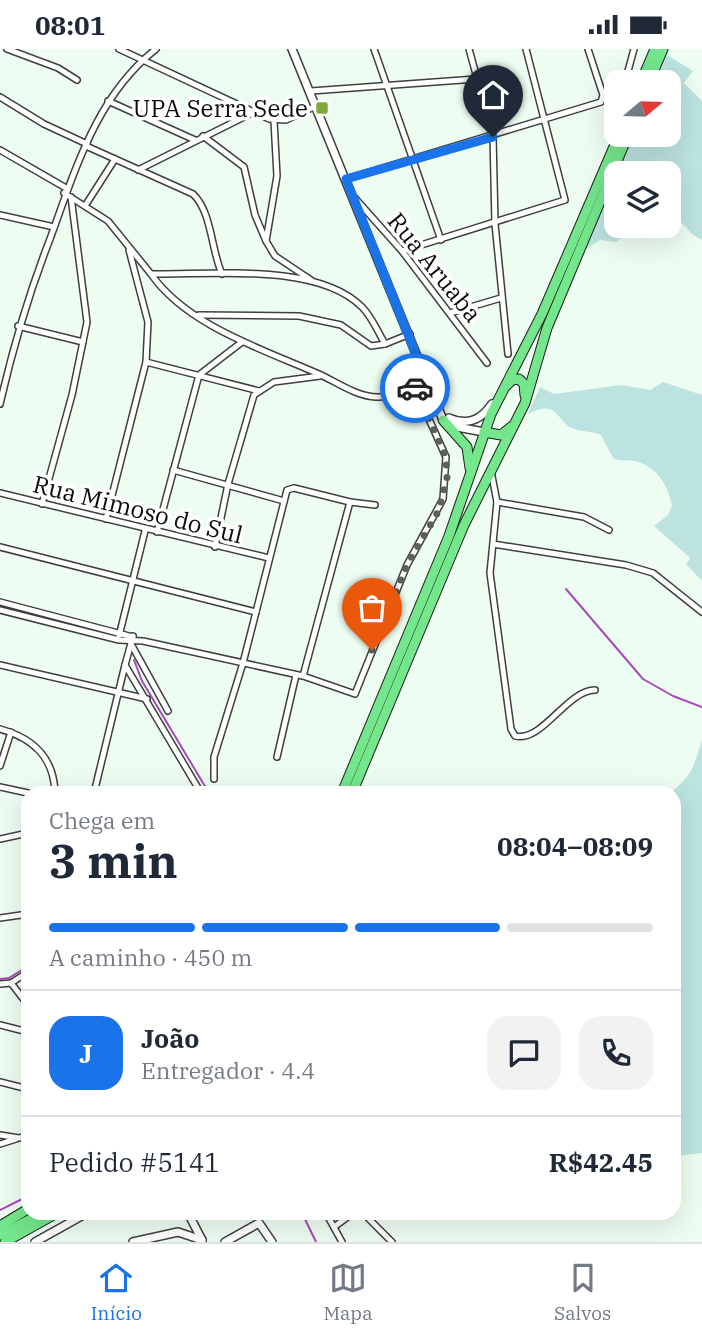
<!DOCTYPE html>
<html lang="pt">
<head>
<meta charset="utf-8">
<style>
	body { margin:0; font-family:"IBM Plex Serif",serif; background:#f2f2f3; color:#1f2937; height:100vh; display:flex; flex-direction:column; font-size:26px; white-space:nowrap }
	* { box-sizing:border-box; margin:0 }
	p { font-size:23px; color:#747a83 }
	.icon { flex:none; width:38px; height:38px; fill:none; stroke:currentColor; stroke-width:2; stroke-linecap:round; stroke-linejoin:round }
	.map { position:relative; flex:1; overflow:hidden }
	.details { position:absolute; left:21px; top:737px; width:660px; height:434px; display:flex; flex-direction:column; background:#fff; border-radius:21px; box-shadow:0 7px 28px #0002 }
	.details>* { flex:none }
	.needle { width:46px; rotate:71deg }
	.controls { position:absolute; left:604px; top:21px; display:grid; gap:14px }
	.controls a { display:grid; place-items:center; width:77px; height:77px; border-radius:14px; background:#fff; box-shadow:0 7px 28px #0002; font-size:35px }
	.pin { position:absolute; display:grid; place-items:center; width:60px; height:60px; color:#fff; margin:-72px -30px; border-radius:50% 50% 50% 0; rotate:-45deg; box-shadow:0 0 7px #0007 }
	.pin .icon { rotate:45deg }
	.courier { position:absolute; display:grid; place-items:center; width:70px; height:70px; margin:-35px; border:5px solid #1a73e8; border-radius:50%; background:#fff; color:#222; box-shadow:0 2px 9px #0007 }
	.overview em { font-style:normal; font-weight:700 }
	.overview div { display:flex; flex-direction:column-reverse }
	.overview { display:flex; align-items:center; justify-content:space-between; height:119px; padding:0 28px }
	h1 { font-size:46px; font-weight:700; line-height:52px }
	.bar { display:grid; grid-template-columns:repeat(4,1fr); gap:10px 7px; align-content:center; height:84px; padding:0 28px }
	.bar i { height:9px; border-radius:5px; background:#e0e1e3 }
	.bar .active { background:#1a73e8 }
	.bar p { grid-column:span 4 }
	.line { display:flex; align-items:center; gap:18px; padding:0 28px; border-top:2px solid #e0e1e3 }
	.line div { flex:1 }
	.round { display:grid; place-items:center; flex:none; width:74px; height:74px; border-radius:21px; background:#f2f2f3 }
	.status { display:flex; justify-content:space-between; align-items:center; height:49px; padding:0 35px; background:#fff; direction:ltr }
	.status svg { height:19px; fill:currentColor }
	.menu { display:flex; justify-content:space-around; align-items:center; height:98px; border-top:2px solid #e0e1e3; background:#fff; font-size:19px; color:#747a83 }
	.menu a { display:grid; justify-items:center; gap:4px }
	.menu .active { color:#1a73e8 }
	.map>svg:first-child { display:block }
</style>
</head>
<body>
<div class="status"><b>08:01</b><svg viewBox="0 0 49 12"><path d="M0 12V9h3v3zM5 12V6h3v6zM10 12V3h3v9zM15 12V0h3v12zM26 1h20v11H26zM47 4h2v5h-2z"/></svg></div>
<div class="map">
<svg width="702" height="1193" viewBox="0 0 702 1193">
	<rect width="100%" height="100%" fill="#eefdf1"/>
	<g fill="#bce3e0">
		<polygon points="667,6 693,22 684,34 702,52 702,191 692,185 669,160 668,124 618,124 634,86 668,86 668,33 656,33"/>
		<polygon points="616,128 616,177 635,177 616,193 600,191 586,200"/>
		<path d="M663,333L702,346V532L686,515L690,509L654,477L668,466L672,457C668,435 657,418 635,412C627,410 620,413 613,409L601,386C592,382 581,383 572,379C556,372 558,349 528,365L540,338L554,345L621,336L650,341Z"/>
		<path d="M702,690V1104L674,1107V744H669C692,729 695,715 702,690Z"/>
	</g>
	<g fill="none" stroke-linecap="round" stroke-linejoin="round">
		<g stroke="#a949bb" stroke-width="2">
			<polyline points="566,540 643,630 673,647 702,658"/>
			<polyline points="134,611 142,632 209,744"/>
			<polyline points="0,930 9,929 28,917"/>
			<polyline points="0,1161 28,1147"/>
			<polyline points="302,1164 316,1193"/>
		</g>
		<defs>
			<g id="minor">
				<polyline points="7,0 58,19 77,31"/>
				<polyline points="119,0 269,70 286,71 316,57"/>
				<polyline points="374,0 441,191"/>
				<polyline points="469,0 493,87 495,175 508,305"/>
				<polyline points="625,33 634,0"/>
				<polyline points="311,42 476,30"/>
				<polyline points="0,48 44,75 87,95"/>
				<polyline points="108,52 195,91"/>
				<polyline points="274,72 277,127 266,192 275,207 311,231"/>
				<polyline points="203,87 244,118 255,166 266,192"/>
				<path d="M86,97L193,145C212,163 211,201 222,225"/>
				<polyline points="0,101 66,139"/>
				<polyline points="138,121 254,63"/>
				<polyline points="346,130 601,53 603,46 588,0"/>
				<path d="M64,144L108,172L151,225C210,226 317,213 362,258C372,268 378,283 385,295L410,285"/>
				<polyline points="353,147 402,202 487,314"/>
				<polyline points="85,157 115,110"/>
				<polyline points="0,166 54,178"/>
				<polyline points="402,202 565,151 526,0"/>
				<path d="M151,225C187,277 265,301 321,326C338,334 356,347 376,348C393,349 411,340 427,333"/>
				<polyline points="450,264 501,249"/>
				<polyline points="199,266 299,267 341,276 371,297 385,295"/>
				<polyline points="18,277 83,293"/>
				<polyline points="146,313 259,342"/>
				<path d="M0,355C13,298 29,244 50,190C75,122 96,47 156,0"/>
				<polyline points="173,421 284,452"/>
				<path d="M491,422L497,453L490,524L511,680L515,687C542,694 567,641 595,641"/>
				<polyline points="0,444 269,509"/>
				<polyline points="497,453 584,468 609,481"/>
				<polyline points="42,455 72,346 87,273 71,148"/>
				<polyline points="106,470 146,313 148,273 129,201"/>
				<polyline points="157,483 199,326 242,293"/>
				<polyline points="493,495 626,516 653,524 702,563"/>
				<polyline points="0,498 256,563"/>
				<polyline points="215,498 228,435 254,346 274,333 320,327"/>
				<polyline points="0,553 133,588"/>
				<polyline points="0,561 119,591 143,592 303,627 355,645 407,516 443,450 446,408 415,339"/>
				<polyline points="119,587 145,482"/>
				<polyline points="133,587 125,616 201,744"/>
				<polyline points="131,595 168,662"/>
				<polyline points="0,616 147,650"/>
				<polyline points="303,627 350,453"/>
				<path d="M0,680C33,689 54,708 55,744"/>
				<polyline points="277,708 296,626"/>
				<polyline points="0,717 11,683"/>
				<polyline points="214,730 214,708 243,614 287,441 294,439 350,453 375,456"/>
				<polyline points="0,738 28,744"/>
				<polyline points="94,744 125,616"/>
				<polyline points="0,790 28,784"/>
				<polyline points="0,869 28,865"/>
				<polyline points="11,934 28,956"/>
				<polyline points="0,935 11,934 28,923"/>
				<polyline points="0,976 28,983"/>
				<polyline points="0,1033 28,1040"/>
				<polyline points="0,1086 19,1089 28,1087"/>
				<polyline points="0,1095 16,1090"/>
				<polyline points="326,1164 342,1193"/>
				<polyline points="363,1164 392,1193"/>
				<polyline points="334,1178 353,1164"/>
			</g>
			<g id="tertiary">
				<polyline points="292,0 443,371 457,378 484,383"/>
				<path d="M449,369C468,377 481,371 492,355"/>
				<polyline points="188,1164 202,1191"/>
				<polyline points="35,1193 87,1164"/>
				<polyline points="133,1193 178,1183 202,1191"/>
				<polyline points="225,1193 259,1174 272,1193"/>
			</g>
			<g id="primary">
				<polyline points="641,33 655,0"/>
				<polyline points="649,33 663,0"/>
				<polyline points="506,337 512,331 519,330 524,335 525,346"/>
				<polyline points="443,371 467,398 470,419"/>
				<polyline points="484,383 501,386 511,378"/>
				<polyline points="342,744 449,487 491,365 542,265 619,86"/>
				<polyline points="352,744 464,476 525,354 547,279 628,86"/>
				<polyline points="0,1177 28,1160"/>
				<polyline points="0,1186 42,1164"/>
				<polyline points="5,1193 57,1164"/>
			</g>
		</defs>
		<use href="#minor" stroke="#3f3f3f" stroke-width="8"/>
		<use href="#tertiary" stroke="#3f3f3f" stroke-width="10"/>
		<use href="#primary" stroke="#1d1d1d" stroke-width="11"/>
		<use href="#minor" stroke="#fff" stroke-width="5"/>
		<use href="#tertiary" stroke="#fff" stroke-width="7"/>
		<use href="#primary" stroke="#74e68b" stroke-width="9"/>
	</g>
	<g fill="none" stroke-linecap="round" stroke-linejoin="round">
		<polyline stroke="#5b605c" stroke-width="7" stroke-dasharray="0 12.6" points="372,601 407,516 439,461 447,429 446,408 415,339"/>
		<polyline stroke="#1a73e8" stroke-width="9" points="415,339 427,333 346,130 493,88"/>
	</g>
	<rect fill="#7caa37" stroke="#fff" stroke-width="2.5" x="315" y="52" width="14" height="14" rx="3.5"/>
	<g text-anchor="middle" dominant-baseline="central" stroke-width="7" stroke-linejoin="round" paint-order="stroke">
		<g font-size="24" fill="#0c0c0c" stroke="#fff" text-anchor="end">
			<text x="308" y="59">UPA Serra Sede</text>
		</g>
		<g font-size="24" fill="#0c0c0c" stroke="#fff">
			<text transform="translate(435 218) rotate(51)">Rua Aruaba</text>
			<text transform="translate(138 460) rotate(14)">Rua Mimoso do Sul</text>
		</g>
	</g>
</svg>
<div class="controls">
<a><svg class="needle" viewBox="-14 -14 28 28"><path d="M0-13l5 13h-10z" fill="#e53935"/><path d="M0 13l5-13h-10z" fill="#747a83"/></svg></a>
<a><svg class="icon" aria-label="layers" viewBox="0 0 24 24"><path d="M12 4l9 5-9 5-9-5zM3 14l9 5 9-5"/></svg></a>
</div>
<div class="pin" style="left:372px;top:601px;background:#ea580c"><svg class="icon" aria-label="bag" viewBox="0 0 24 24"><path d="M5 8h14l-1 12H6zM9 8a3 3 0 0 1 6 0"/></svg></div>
<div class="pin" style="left:493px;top:88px;background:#1f2937"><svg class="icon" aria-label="home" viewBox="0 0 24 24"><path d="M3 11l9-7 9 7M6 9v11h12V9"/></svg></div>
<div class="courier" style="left:415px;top:339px"><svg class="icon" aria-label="car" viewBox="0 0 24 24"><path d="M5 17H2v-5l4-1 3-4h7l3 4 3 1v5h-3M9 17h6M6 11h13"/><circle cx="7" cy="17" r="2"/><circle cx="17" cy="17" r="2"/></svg></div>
<section class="details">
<div class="overview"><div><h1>3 min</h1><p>Chega em</p></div><em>08:04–08:09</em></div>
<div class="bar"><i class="active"></i><i class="active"></i><i class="active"></i><i></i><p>A caminho · 450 m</p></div>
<div class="line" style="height:126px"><b class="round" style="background:#1a73e8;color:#fff">J</b><div><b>João</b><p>Entregador · 4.4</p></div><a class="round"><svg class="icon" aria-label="chat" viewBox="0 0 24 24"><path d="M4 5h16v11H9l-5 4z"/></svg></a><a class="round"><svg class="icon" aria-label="phone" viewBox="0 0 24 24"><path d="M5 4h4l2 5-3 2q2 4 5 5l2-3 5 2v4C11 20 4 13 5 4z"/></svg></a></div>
<div class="line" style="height:91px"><div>Pedido #5141</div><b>R$42.45</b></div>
</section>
</div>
<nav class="menu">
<a class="active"><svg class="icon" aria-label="home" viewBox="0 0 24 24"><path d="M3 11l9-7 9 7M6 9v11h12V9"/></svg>Início</a>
<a><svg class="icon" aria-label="map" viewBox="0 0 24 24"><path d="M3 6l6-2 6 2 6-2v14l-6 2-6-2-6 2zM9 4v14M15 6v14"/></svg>Mapa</a>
<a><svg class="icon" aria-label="saved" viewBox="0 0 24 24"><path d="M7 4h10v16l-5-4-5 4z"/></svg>Salvos</a>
</nav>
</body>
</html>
